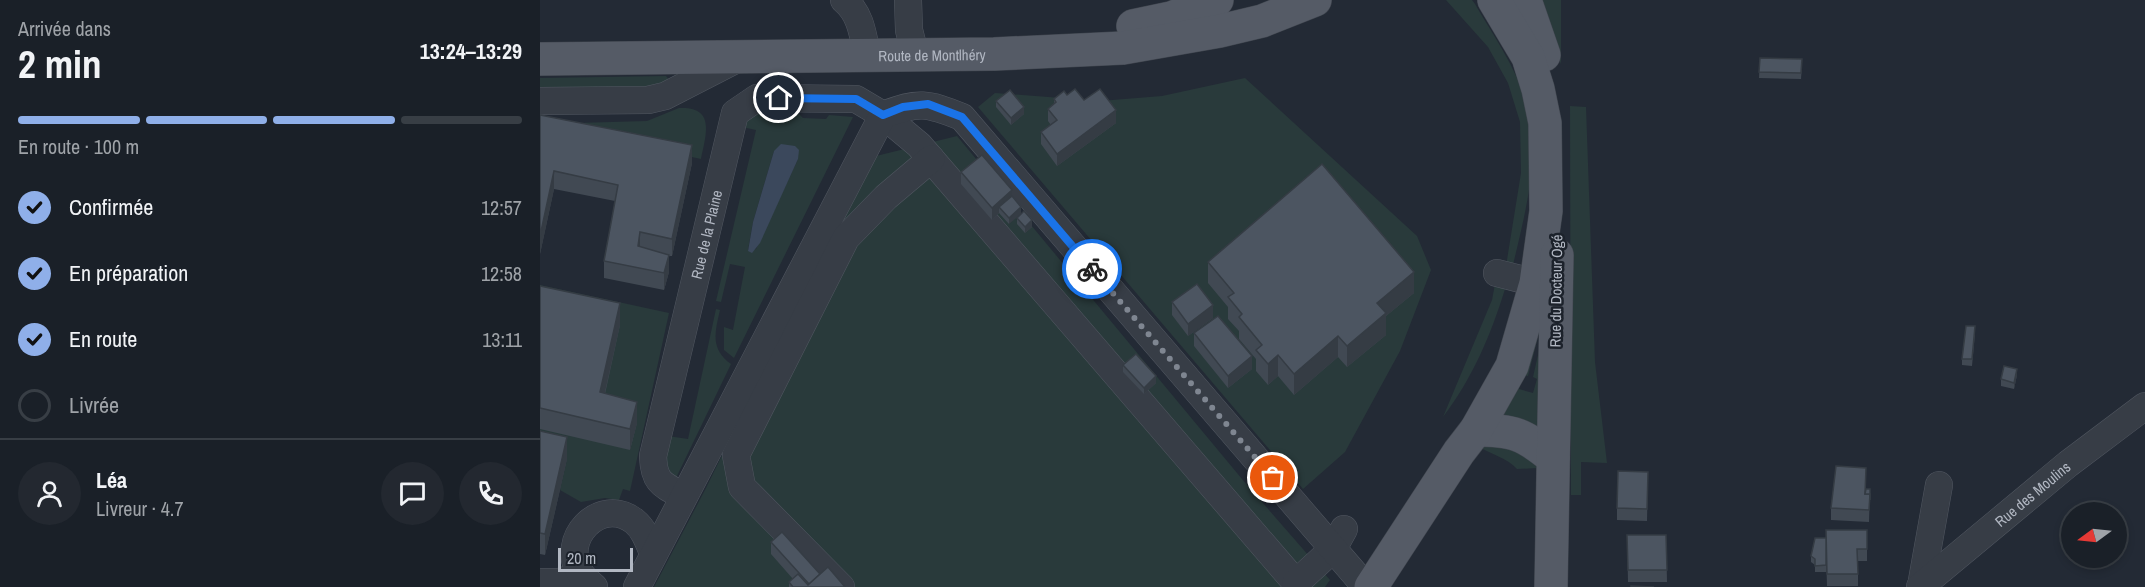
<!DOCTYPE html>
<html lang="fr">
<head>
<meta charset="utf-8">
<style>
	body { margin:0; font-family:"Archivo Narrow",sans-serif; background:#232830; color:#f1f3f6; height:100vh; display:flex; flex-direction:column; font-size:22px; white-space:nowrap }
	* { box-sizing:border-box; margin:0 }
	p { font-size:20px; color:#9fa3a8 }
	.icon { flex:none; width:33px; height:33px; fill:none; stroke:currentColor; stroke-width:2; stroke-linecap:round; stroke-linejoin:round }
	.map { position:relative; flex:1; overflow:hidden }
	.details { display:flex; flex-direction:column; background:#1a2028; width:540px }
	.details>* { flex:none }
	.needle { width:39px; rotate:255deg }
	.tools { position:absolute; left:1521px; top:502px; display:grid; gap:12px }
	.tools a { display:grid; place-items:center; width:66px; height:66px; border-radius:50%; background:#1a2028; box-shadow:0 3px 9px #0003,0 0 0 2px #383e45; font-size:30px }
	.scale { position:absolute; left:18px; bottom:15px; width:75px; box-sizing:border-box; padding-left:6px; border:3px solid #b1b7c2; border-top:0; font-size:16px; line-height:21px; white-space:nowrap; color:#b1b7c2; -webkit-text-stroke:4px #1c222b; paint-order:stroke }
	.pin { position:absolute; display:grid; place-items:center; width:51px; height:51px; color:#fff; margin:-26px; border:3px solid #fff; border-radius:50%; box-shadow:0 2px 6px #0007 }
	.courier { position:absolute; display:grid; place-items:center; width:60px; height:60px; margin:-30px; border:4px solid #1a73e8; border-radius:50%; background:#fff; color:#222; box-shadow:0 2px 8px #0007 }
	.headline em { font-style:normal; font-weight:700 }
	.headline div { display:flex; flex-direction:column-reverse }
	.headline { display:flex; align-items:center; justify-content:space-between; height:102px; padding:0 18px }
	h1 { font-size:39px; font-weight:700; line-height:45px }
	.bar { display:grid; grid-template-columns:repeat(4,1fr); gap:9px 6px; align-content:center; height:72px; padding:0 18px }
	.bar i { height:8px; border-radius:4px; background:#383e45 }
	.bar .current { background:#8fafe9 }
	.bar p { grid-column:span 4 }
	.line { display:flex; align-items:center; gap:15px; padding:0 18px; border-top:2px solid #383e45 }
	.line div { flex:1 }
	.round { display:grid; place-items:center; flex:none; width:63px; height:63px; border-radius:32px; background:#232830 }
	ol { padding:0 18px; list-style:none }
	li { display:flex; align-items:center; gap:18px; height:66px }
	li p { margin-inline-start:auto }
	li .icon { padding:6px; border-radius:50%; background:#8fafe9; color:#111; stroke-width:4 }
	li:last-child { color:#9fa3a8 }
	li i { width:33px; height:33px; border:3px solid #383e45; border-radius:50% }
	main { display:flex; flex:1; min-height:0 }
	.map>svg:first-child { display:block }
</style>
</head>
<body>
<main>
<section class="details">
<div class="headline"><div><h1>2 min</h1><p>Arrivée dans</p></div><em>13:24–13:29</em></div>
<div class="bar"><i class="current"></i><i class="current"></i><i class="current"></i><i></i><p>En route · 100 m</p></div>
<ol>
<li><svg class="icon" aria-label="check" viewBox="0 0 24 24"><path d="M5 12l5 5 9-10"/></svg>Confirmée<p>12:57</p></li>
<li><svg class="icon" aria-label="check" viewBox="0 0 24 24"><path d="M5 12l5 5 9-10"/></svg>En préparation<p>12:58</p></li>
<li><svg class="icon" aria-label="check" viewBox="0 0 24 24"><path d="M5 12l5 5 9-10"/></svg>En route<p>13:11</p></li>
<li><i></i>Livrée</li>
</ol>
<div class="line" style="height:108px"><a class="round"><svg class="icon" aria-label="person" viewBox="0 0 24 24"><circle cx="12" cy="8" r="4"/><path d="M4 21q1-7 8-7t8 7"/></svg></a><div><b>Léa</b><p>Livreur · 4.7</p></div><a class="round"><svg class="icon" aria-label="chat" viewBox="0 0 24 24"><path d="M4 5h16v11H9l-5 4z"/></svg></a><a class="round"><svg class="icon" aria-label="phone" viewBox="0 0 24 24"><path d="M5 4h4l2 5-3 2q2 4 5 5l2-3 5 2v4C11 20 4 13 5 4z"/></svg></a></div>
</section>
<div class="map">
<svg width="1605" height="587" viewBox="0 0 1605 587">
	<rect width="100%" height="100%" fill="#232a35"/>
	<g fill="#293a3b" fill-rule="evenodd">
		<path d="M906,0H932L935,4C953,35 975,66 986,101C1002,154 985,213 973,265L966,266L981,173L980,122L968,83L948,47Z"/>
		<polygon points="998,0 1021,0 1021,64 1000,6"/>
		<polygon points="126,76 130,81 90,91 0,92 0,78"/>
		<polygon points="705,78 877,236 891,270 860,351 805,452 763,489 438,107 455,93 560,101 622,96"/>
		<polygon points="1030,106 1046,107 1055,362 1067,463 1041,462 1041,495 1031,495"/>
		<path d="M252,107L263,118L286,119L289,115L313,117L194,358L184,350V327L193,330L205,267L190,264L181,302L176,301L216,130L197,126L208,111ZM234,151L258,159L216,249L208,250L213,222Z"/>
		<path d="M139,108C176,106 166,135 161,159L0,124L107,121Z"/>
		<polygon points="417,136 702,479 790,580 785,587 114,587 166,488 328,158"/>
		<path d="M955,284L965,289C950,337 933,377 903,417L952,300Z"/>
		<polygon points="0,285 129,313 90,491 83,489 79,500 65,498 41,502 20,490 27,459 0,453"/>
		<path d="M176,309L180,310C175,332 170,349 191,364L136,478L122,466L128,436L148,439Z"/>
		<polygon points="999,319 999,333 988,376 983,375 979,389 993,393 997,379 993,377 1003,333 1008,431 955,420"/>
		<path d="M935,445L982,446L998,468L977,469C968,458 948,453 935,445Z"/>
	</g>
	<polygon fill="#3b485c" points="241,144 255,146 259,150 258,159 220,243 212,253 208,251 213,222 234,151"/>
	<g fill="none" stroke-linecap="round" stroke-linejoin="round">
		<defs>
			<g id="minor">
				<path d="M304,0C321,14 323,35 327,55"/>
				<polyline points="368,0 369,30 375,54"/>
				<polyline points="0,101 108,100 125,96 199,58"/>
				<polyline points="957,273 996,283"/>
				<path id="s1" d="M143,496C121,484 114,482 113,456L195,113L217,98L316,99L343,115L379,145L756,583V587"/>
				<polyline points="0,582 19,582 41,575"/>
				<polyline points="756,583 793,549 804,529"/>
				<polyline points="1381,586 1399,485"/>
				<path d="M54,587C50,583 44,579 41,574C18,540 60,495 94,521C104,529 108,541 113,553"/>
				<path d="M97,587L343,115C379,101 387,103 422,117L826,587"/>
				<polyline points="301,587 202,487 196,455 306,238 346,197 391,159"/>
				<path id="s2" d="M1380,587L1528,464L1605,406"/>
			</g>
			<g id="major">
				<polyline points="985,0 1004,55"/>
				<polyline points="593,26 631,18 677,0"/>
				<path id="s3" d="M0,59L454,54L583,48L680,31L722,21L775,0"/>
				<path d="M936,430C973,430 984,434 1013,458"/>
				<polyline points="831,587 919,452 936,430 972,366 996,283 1006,211 1005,123 998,89 988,57 954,0"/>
				<polyline points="1011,587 1017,255"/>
			</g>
		</defs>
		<use href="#minor" stroke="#515761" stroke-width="28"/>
		<use href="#major" stroke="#40464f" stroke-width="34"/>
		<use href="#minor" stroke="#373d46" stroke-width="27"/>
		<use href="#major" stroke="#555b66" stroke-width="33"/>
	</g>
	<g fill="#414953">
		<polygon points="1220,58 1262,65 1261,79 1219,78"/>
		<polygon points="527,95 544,100 576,123 517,166 501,144 501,132 511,125 508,121 508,109 514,104 514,99"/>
		<polygon points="456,101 484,114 471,125 456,107"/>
		<polygon points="0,115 152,163 132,256 129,256 129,272 124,290 64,278 64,261 75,201 14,189 0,254"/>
		<polygon points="421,172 472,190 469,224 459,213 452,220 421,184"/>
		<polygon points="477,218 492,227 485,233 477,224"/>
		<polygon points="668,262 874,293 846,316 846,335 807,367 798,357 754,395 738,376 728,385 716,371 716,359 699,339 699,331 688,319 688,307 668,283"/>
		<polygon points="0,286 80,325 65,394 97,423 90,450 0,429"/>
		<polygon points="632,302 673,318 648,336 632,315"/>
		<polygon points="654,333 712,369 688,388 654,346"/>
		<polygon points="1435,333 1432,366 1422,365 1422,359"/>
		<polygon points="583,365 616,383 604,394 583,372"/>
		<polygon points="1477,375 1474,389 1461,386 1461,379"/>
		<polygon points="0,431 27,459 5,555 0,554"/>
		<polygon points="1108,472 1107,521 1077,520 1077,508"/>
		<polygon points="1326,489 1330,489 1329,522 1291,520 1291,508"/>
		<polygon points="1327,530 1327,561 1318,561 1318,586 1287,586 1286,552 1286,572 1275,572 1275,565 1271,562 1271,556 1286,538"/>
		<polygon points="1087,535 1126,535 1127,582 1088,582"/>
		<polygon points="231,542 280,574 305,587 249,587 249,582 253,579 231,554"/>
	</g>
	<g fill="#353c44">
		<polygon points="484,107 484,114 471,125 471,118"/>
		<polygon points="576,110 576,123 517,166 517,154"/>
		<polygon points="152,145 152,163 132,256 132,239"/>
		<polygon points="14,171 14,189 0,254 0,236"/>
		<polygon points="472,190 472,202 459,207 459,213 452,220 452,208"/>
		<polygon points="481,207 481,214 469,224 469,218"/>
		<polygon points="492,220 492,227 485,233 485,227"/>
		<polygon points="100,232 100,249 98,246"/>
		<polygon points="129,255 129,272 124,290 124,273"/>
		<polygon points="874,272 874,293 846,316 846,335 807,367 807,346 837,303"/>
		<polygon points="80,303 80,325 60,414 60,392"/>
		<polygon points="673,305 673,318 648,336 648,324"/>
		<polygon points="798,336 798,357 754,395 754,374"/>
		<polygon points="738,355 738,376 728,385 728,364"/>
		<polygon points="712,356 712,369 688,388 688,376"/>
		<polygon points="1477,369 1477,375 1474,389 1474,383"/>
		<polygon points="616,376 616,383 604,394 604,388"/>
		<polygon points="97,402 97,423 90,450 90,429"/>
		<polygon points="27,437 27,459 5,555 5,534"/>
	</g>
	<g fill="#4c5561" stroke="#353c44" stroke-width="1.5">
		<polygon points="1220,58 1262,59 1261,73 1219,72"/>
		<polygon points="535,89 544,100 560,89 576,110 517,154 501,132 517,120 508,109 516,102 514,99 524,91 527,95"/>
		<polygon points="470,90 484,107 471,118 456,101"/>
		<polygon points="0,115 152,145 132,239 100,232 98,246 129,255 124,273 64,261 78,185 14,171 0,236"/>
		<polygon points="442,155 472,190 452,208 421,172"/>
		<polygon points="782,164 874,272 837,303 846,313 807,346 798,336 754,374 738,355 728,364 716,350 722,345 699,317 702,314 688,297 694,293 668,262"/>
		<polygon points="472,196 481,207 469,218 459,207"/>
		<polygon points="484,211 492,220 485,227 477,218"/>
		<polygon points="657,284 673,305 648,324 632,302"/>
		<polygon points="0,286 80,303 60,392 97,402 90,429 0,408"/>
		<polygon points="678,316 712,356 688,376 654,333"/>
		<polygon points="1426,326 1435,326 1432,359 1422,359"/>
		<polygon points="596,354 616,376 604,388 583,365"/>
		<polygon points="1464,366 1477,369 1474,383 1461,379"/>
		<polygon points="0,431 27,437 5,534 0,533"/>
		<polygon points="1296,466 1326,468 1325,494 1330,494 1329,510 1291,508"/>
		<polygon points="1078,471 1108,472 1107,509 1077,508"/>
		<polygon points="1326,489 1330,489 1330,500 1330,494 1325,494"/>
		<polygon points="1286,530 1327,530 1327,549 1317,549 1318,574 1287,574"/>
		<polygon points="242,532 280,574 269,584 231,542"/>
		<polygon points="1087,535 1126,535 1127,570 1088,570"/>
		<polygon points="1275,538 1286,538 1286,565 1275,566 1275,559 1271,556"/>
		<polygon points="288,567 305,587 253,587 249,582 258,574 268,585"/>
		<polygon points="1091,586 1114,587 1091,587"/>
	</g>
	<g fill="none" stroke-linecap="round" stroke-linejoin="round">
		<polyline stroke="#7f8691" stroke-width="6" stroke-dasharray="0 10.8" points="552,269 733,478"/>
		<polyline stroke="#1a73e8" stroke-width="8" points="239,98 316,99 343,115 363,107 388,104 422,117 552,269"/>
	</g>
	<g text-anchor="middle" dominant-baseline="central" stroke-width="5" stroke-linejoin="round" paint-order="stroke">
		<g font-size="15" fill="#b1b7c2" stroke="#1c222b">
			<text stroke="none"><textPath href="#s3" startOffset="392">Route de Montlhéry</textPath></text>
			<text stroke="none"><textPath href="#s1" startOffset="282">Rue de la Plaine</textPath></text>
			<text transform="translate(1016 291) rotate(-89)">Rue du Docteur Ogé</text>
			<text stroke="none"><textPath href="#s2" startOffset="146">Rue des Moulins</textPath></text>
		</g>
	</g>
</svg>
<div class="tools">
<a><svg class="needle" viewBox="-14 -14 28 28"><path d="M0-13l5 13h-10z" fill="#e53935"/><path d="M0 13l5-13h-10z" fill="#9fa3a8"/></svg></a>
</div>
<div class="scale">20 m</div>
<div class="pin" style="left:733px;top:478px;background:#ea580c"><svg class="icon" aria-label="bag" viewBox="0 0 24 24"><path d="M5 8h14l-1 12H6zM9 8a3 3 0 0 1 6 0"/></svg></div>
<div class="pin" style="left:239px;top:98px;background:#1f2937"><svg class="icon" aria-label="home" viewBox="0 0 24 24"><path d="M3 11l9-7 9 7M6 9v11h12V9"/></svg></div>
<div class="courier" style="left:552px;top:269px"><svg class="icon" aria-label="bike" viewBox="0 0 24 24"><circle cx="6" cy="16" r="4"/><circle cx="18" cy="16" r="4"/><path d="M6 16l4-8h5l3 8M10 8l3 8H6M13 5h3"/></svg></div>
</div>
</main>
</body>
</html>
